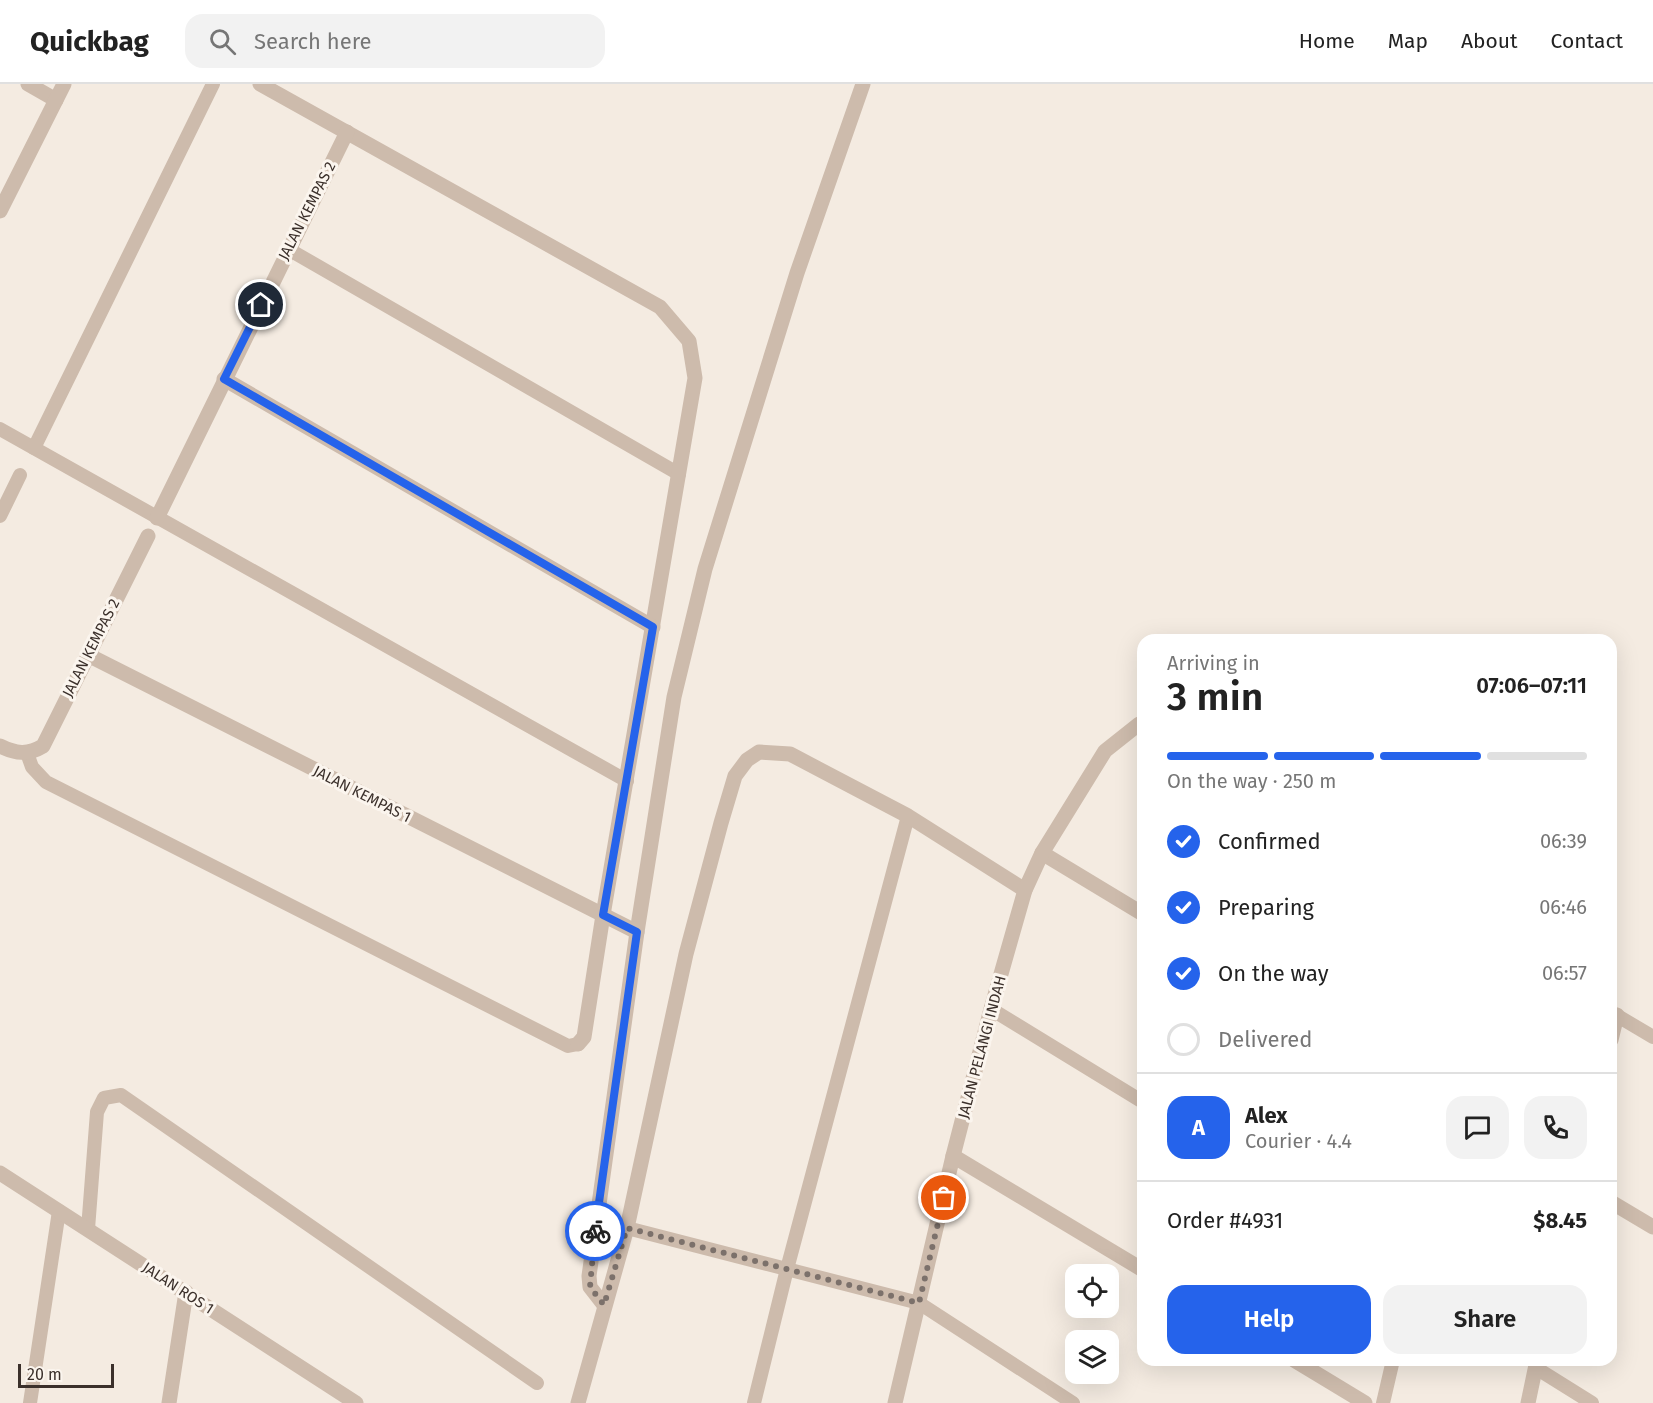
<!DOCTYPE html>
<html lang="en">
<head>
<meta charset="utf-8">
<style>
	body { margin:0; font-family:"Fira Sans",sans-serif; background:#f2f2f2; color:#222; height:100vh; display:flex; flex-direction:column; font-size:22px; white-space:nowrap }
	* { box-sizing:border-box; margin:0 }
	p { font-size:20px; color:#767676 }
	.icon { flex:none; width:33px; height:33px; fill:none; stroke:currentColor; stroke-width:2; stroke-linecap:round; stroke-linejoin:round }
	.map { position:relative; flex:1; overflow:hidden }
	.details { position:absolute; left:1137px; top:550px; width:480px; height:732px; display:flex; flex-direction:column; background:#fff; border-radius:18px; box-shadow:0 6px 24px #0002 }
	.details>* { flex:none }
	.controls { position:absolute; left:1065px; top:1180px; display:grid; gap:12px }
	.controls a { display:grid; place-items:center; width:54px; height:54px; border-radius:12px; background:#fff; box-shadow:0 6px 24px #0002; font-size:30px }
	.scale { position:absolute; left:18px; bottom:15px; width:96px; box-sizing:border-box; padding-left:6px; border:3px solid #3b302b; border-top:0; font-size:16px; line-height:21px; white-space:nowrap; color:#3b302b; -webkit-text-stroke:4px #fbf5ee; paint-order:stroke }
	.pin { position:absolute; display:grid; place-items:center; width:51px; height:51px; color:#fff; margin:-26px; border:3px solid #fff; border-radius:50%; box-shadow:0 2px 6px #0007 }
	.courier { position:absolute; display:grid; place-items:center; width:60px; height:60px; margin:-30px; border:4px solid #2563eb; border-radius:50%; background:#fff; color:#222; box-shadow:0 2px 8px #0007 }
	.summary em { font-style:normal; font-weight:600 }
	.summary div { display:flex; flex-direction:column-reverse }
	.summary { display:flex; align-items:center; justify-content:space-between; height:102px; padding:0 30px }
	h1 { font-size:39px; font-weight:600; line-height:45px }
	.bar { display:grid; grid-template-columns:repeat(4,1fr); gap:9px 6px; align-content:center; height:72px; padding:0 30px }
	.bar i { height:8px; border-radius:4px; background:#e0e0e0 }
	.bar .on { background:#2563eb }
	.bar p { grid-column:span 4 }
	.line { display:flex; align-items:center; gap:15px; padding:0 30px; border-top:2px solid #e0e0e0 }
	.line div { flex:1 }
	.round { display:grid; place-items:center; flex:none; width:63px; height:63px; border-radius:18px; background:#f2f2f2 }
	ol { padding:0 30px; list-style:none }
	li { display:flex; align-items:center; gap:18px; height:66px }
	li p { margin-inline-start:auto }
	li .icon { padding:6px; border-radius:50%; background:#2563eb; color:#fff; stroke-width:4 }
	li:last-child { color:#767676 }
	li i { width:33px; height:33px; border:3px solid #e0e0e0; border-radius:50% }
	.cta { display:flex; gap:12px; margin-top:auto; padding:12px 30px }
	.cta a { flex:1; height:69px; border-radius:18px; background:#2563eb; color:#fff; font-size:24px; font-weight:600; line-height:69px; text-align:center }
	.cta a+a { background:#f2f2f2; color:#222 }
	header { display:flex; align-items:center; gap:36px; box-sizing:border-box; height:84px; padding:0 30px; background:#fff; border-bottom:2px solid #e0e0e0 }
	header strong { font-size:28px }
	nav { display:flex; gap:33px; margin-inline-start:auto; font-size:21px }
	.search { width:420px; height:54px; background:#f2f2f2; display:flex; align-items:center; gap:15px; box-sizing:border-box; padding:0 21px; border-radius:18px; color:#767676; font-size:22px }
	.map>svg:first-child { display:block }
</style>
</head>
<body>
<header>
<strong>Quickbag</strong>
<div class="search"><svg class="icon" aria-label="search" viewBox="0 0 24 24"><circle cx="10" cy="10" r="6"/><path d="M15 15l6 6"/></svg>Search here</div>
<nav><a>Home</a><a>Map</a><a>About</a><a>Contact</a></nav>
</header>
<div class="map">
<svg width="1653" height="1319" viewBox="0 0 1653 1319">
	<rect width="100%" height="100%" fill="#f4ebe1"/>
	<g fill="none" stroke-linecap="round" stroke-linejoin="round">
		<g stroke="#cdbbac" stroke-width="14">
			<polyline points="288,165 679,390"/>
			<polyline points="0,345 627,697"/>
			<polyline points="34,364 213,0"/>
			<polyline points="0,432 20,391"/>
			<polyline points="27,669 32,683 46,698 568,962 578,960"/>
			<polyline points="991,925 1143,1018"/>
			<polyline points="1611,928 1653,953"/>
			<polyline points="627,1144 919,1219 1073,1319"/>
			<polyline points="88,1145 97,1028 104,1014 121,1011 537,1299"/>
			<polyline points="1536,1284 1592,1319"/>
			<polyline points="30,1319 59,1127"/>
			<polyline points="754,1319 787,1185 908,732"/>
			<polyline points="1383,1319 1393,1276"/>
		</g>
		<g stroke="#cdbbac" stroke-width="15">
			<polyline points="28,0 56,16"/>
			<polyline points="260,0 660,223 689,257 695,294 603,831 584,953 578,960"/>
			<polyline points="0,127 64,0"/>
			<polyline points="224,295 653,543"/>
			<polyline points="157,434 347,48"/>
			<polyline points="88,571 637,848"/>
			<path d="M0,662C16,670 28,671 43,662L148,452"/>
			<polyline points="1042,769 1143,830"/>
			<polyline points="1611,956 1617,931"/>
			<polyline points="953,1072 1143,1186"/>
			<polyline points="0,1089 356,1319"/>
			<polyline points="1611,1118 1653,1143"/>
			<polyline points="604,1221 590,1203 589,1192 637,848 674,613 705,485 797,189 863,0"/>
			<polyline points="1294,1276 1365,1319"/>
			<polyline points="169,1319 186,1208"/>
			<polyline points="578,1319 627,1144 686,870 721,739 735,692 747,676 759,668 790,670 908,732 1025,806"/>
			<polyline points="895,1319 953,1072 991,925 1025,806 1042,769 1105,667 1139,640"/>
			<polyline points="1528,1319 1537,1276"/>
		</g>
	</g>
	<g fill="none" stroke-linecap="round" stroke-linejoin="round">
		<polyline stroke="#7c716b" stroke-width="6" stroke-dasharray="0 10.8" points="595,1147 590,1203 604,1221 627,1144 919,1219 944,1114"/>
		<polyline stroke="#2563eb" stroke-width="8" points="261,221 224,295 653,543 603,831 637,848 595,1147"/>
	</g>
	<g text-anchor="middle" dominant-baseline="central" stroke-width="6" stroke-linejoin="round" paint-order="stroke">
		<g font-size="15" fill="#3b302b" stroke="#fbf5ee">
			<text transform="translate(307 127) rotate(-63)">JALAN KEMPAS 2</text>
			<text transform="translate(91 564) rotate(-63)">JALAN KEMPAS 2</text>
			<text transform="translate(362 710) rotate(27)">JALAN KEMPAS 1</text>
			<text transform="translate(982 963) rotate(-75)">JALAN PELANGI INDAH</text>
			<text transform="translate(178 1204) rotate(33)">JALAN ROS 1</text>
		</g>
	</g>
</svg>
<div class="controls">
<a><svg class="icon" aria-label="locate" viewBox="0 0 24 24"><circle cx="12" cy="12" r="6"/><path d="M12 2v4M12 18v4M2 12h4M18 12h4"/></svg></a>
<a><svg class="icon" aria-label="layers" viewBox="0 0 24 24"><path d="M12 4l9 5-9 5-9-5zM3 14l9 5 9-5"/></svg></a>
</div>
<div class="scale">20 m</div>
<div class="pin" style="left:944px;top:1114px;background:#ea580c"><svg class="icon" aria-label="bag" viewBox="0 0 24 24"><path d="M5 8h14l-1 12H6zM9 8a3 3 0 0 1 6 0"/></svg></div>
<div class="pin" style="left:261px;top:221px;background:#1f2937"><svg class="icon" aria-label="home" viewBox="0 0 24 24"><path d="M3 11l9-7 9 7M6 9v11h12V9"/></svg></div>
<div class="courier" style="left:595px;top:1147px"><svg class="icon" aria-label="bike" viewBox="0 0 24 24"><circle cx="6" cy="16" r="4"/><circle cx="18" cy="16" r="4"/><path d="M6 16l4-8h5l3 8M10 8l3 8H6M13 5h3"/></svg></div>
<section class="details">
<div class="summary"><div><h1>3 min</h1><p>Arriving in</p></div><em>07:06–07:11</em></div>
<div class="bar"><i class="on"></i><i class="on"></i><i class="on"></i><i></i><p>On the way · 250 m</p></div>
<ol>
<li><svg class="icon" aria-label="check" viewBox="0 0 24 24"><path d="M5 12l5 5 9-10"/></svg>Confirmed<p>06:39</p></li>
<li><svg class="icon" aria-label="check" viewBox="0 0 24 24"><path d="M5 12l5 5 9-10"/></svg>Preparing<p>06:46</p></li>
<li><svg class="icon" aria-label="check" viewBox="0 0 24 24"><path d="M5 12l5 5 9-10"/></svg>On the way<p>06:57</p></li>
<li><i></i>Delivered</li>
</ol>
<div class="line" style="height:108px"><b class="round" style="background:#2563eb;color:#fff">A</b><div><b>Alex</b><p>Courier · 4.4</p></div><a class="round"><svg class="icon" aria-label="chat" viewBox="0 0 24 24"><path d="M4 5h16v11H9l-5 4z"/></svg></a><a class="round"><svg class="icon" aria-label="phone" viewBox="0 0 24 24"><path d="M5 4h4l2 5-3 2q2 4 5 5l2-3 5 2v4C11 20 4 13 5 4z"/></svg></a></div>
<div class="line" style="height:78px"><div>Order #4931</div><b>$8.45</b></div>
<div class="cta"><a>Help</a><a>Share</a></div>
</section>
</div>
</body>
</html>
